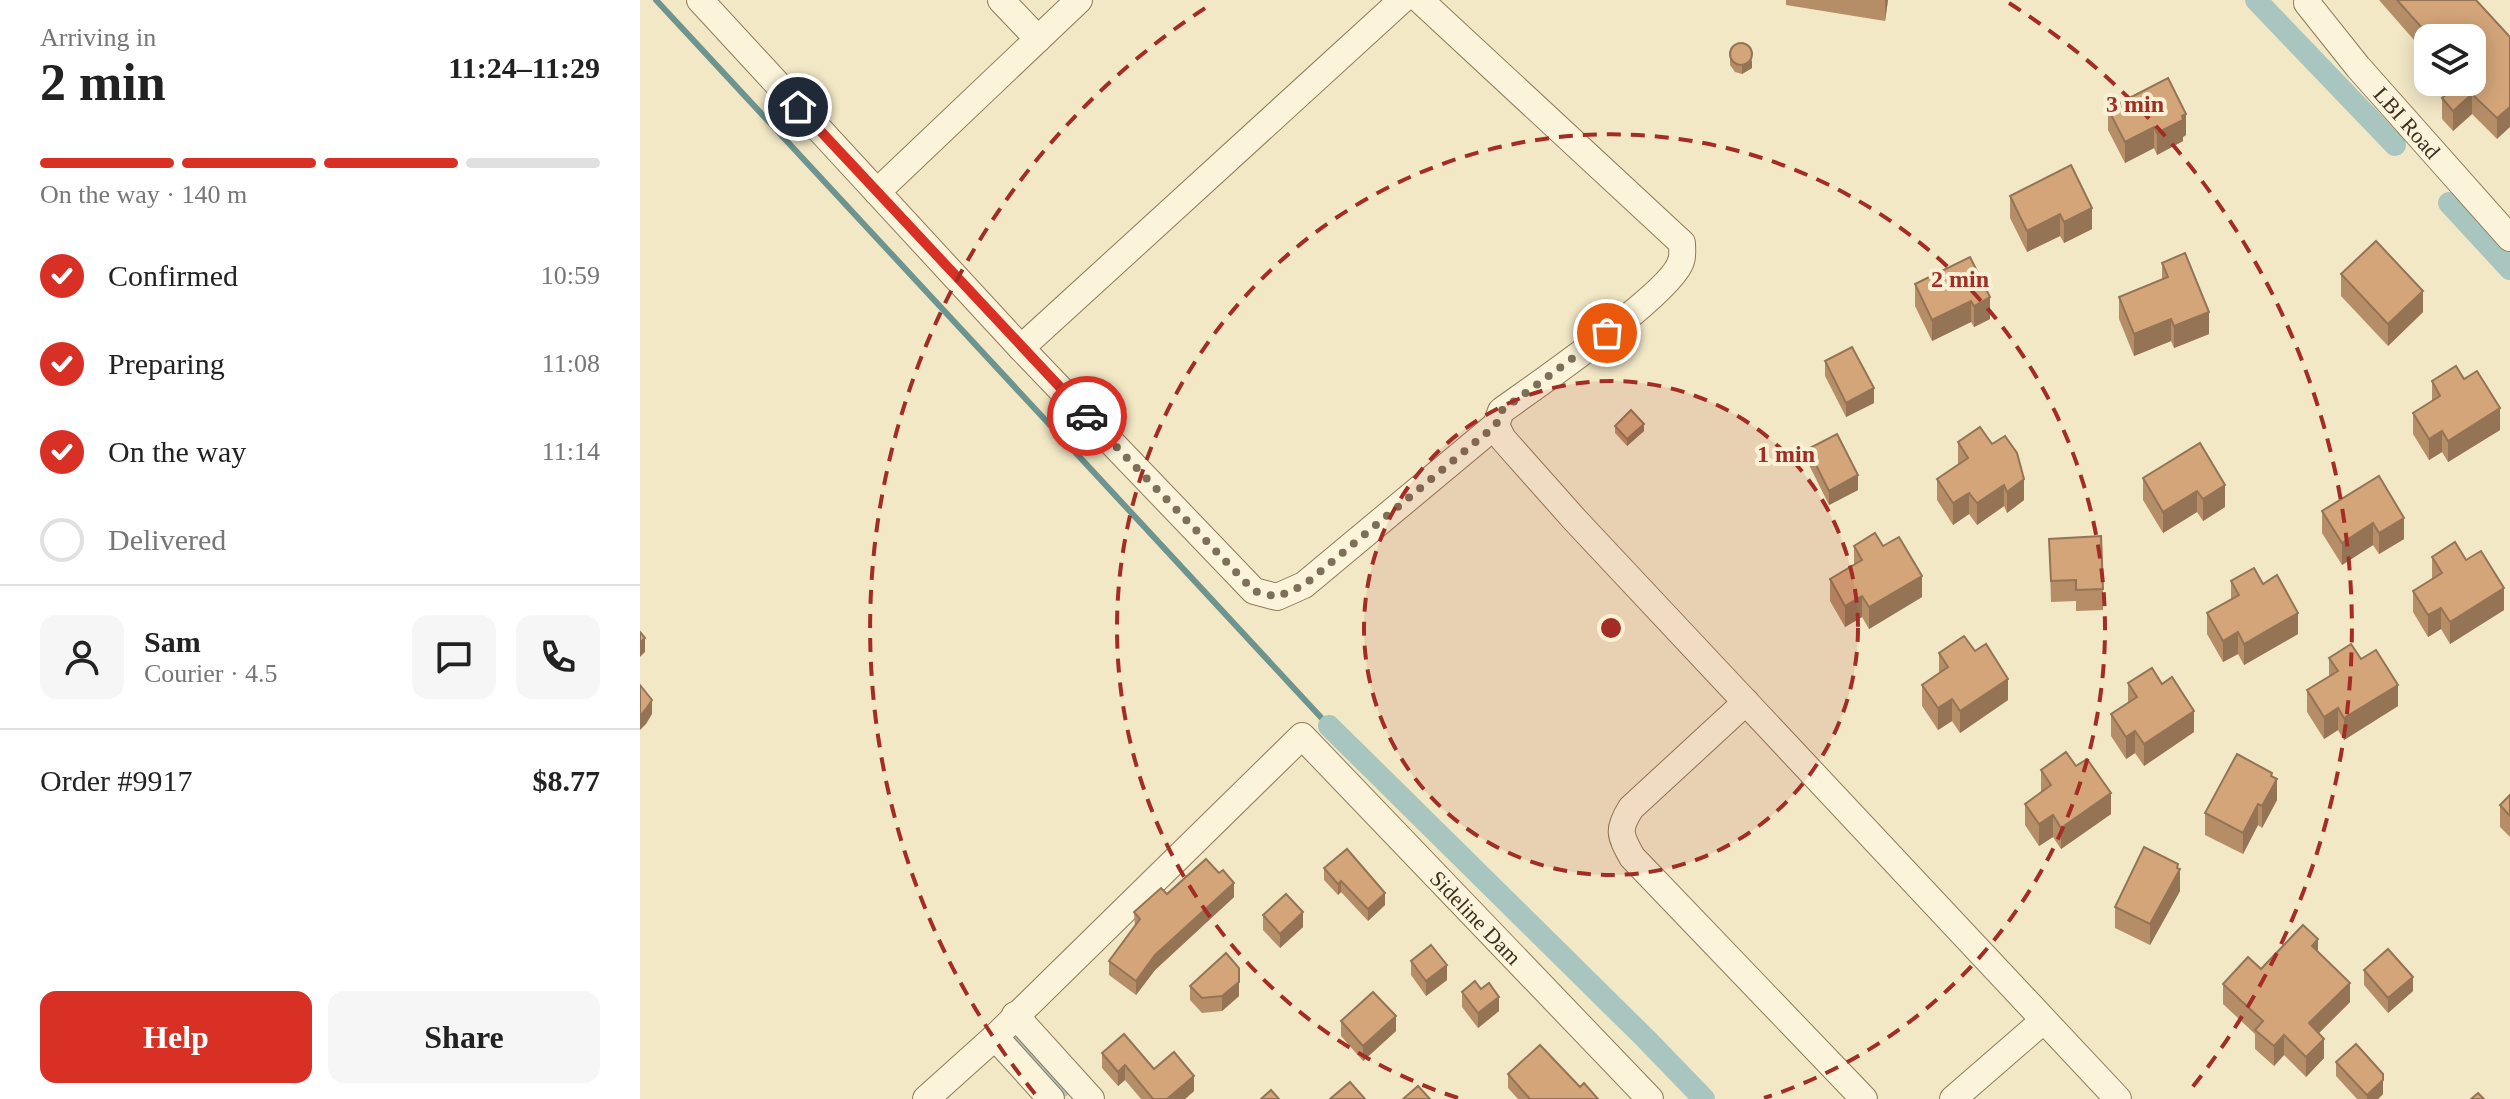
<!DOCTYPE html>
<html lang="en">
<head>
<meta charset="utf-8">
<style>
	body { margin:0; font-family:"Times New Roman",serif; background:#f6f6f6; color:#222; height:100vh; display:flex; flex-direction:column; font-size:30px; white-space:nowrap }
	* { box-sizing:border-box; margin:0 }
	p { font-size:26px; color:#767676 }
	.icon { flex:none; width:44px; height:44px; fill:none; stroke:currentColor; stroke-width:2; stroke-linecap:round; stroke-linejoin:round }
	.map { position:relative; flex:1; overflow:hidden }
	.details { display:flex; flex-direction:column; background:#fff; width:640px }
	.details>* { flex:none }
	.controls { position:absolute; left:1774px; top:24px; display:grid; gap:16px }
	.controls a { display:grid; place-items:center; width:72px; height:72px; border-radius:16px; background:#fff; box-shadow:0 4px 20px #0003; font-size:40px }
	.pin { position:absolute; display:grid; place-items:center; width:68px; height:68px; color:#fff; margin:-34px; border:4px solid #fff; border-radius:50%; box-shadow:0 2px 8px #0007 }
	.courier { position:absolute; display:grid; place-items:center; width:80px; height:80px; margin:-40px; border:6px solid #d93025; border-radius:50%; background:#fff; color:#222; box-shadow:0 2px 10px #0007 }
	.overview em { font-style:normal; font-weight:700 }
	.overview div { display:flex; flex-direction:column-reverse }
	.overview { display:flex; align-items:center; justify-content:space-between; height:136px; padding:0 40px }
	h1 { font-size:52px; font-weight:700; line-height:60px }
	.bar { display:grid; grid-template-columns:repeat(4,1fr); gap:12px 8px; align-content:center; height:96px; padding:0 40px }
	.bar i { height:10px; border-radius:6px; background:#e0e0e0 }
	.bar .selected { background:#d93025 }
	.bar p { grid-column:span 4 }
	.line { display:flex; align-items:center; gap:20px; padding:0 40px; border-top:2px solid #e0e0e0 }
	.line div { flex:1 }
	.round { display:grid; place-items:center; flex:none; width:84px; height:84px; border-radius:16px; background:#f6f6f6 }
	ol { padding:0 40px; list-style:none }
	li { display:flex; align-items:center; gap:24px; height:88px }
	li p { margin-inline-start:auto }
	li .icon { padding:8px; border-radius:50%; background:#d93025; color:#fff; stroke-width:4 }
	li:last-child { color:#767676 }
	li i { width:44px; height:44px; border:4px solid #e0e0e0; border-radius:50% }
	.primary-button { display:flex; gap:16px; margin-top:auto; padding:16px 40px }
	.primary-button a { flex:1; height:92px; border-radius:16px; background:#d93025; color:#fff; font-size:32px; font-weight:700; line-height:92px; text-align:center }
	.primary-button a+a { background:#f6f6f6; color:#222 }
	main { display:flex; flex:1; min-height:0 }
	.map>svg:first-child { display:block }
</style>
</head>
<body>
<main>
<section class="details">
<div class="overview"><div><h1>2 min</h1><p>Arriving in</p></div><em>11:24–11:29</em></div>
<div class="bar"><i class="selected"></i><i class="selected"></i><i class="selected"></i><i></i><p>On the way · 140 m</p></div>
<ol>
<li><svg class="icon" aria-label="check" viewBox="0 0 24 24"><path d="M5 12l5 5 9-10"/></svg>Confirmed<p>10:59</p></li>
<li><svg class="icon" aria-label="check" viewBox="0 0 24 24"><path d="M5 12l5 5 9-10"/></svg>Preparing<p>11:08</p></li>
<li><svg class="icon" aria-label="check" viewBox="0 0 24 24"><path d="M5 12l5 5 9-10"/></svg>On the way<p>11:14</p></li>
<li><i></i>Delivered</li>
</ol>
<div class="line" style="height:144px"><a class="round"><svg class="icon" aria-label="person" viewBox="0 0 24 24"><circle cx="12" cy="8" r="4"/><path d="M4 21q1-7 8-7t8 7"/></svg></a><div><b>Sam</b><p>Courier · 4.5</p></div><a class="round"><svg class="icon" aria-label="chat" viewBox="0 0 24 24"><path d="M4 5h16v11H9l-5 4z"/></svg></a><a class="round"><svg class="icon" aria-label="phone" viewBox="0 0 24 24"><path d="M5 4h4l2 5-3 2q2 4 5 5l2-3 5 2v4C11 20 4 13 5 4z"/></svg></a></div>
<div class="line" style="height:104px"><div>Order #9917</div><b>$8.77</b></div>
<div class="primary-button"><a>Help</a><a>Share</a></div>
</section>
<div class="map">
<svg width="1870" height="1099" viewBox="0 0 1870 1099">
	<rect width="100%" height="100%" fill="#f2e8c6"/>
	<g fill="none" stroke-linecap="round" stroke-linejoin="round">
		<polyline stroke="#6d948e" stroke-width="6" points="16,0 689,726"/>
		<g stroke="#a8c5bf" stroke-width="22">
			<polyline points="1616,0 1755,145"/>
			<polyline points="1809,203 1870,269"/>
			<polyline points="689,726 1006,1039 1064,1099"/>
			<polyline points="369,1028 422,1086"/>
		</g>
		<defs>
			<g id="minor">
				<polyline points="60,0 381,348 614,591 637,597 664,585 856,425"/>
				<polyline points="361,0 398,39"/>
				<path d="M780,0L1042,243C1042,248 1043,256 1041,261C1033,292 893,388 861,411L856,425L863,439L935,520L1478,1099"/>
				<path id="s1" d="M1667,3L1718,67L1870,238"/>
				<polyline points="237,192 439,0"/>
				<polyline points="381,348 762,0"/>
				<path d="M1106,702L991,808C977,830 980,835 992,857L1224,1099"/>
				<polyline points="375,1015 451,1099"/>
				<polyline points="355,1037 411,1099"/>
				<path id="s2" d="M286,1099L355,1037L662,736L1010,1099"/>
				<polyline points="1313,1099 1403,1021"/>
			</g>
		</defs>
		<use href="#minor" stroke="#8f7a5a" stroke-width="28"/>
		<use href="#minor" stroke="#fbf4da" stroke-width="26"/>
	</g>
	<g fill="#b58e68">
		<polygon points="1146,0 1248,0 1245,21 1146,5"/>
		<polygon points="1739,0 1836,0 1870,37 1857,139 1832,114 1813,131 1802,119 1802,98 1815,87 1811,82 1832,82 1832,38 1788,38 1788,56"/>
		<polygon points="1090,58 1112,68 1102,74 1095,72 1090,65"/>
		<polygon points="1468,109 1546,135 1543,137 1543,141 1517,155 1514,148 1485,163 1468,130"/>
		<polygon points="1431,165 1452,229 1424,243 1420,236 1387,252 1370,218 1370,196"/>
		<polygon points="1330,257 1350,319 1334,327 1331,322 1292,341 1275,306 1275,284"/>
		<polygon points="1522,263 1569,334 1534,348 1531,341 1494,356 1479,319 1479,297 1522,280"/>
		<polygon points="1701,274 1783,312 1748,346 1701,296"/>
		<polygon points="1185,361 1234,403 1206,417 1185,376"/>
		<polygon points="1824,379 1860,430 1808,462 1802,452 1789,460 1773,434 1773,413 1792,401 1792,381"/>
		<polygon points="975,426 1004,431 987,446 975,433"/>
		<polygon points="1318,442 1384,500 1367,513 1364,506 1337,525 1329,514 1313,525 1297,500 1297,479 1318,465"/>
		<polygon points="1560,443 1585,507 1563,521 1557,512 1523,533 1503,500 1503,478"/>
		<polygon points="1168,449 1218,490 1189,505 1168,463"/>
		<polygon points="1739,476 1764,539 1739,554 1733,545 1702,565 1682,533 1682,511"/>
		<polygon points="1409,539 1463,589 1463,610 1436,611 1436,601 1411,602"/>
		<polygon points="1214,546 1243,546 1282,597 1229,629 1222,617 1205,627 1190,601 1190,579 1214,565"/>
		<polygon points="1792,557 1826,560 1864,610 1810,644 1801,629 1788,637 1773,612 1773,591 1792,579"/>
		<polygon points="1591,581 1623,584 1658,634 1604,665 1598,654 1583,662 1567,634 1567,613 1591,599"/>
		<polygon points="1335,651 1368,700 1320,733 1312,721 1298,730 1282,706 1282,685 1299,674 1299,653"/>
		<polygon points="1689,658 1721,659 1758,706 1704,740 1698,730 1684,739 1667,712 1667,690 1689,676"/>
		<polygon points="1488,683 1522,684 1554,732 1504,766 1495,753 1486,759 1471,736 1471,714 1488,703"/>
		<polygon points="1401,770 1471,814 1421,849 1413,837 1399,846 1385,825 1385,804 1401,792"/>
		<polygon points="1632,777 1637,800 1622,828 1618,825 1603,854 1565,835 1565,813"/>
		<polygon points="1870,795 1870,837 1860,827 1860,805"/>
		<polygon points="684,868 745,905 728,921 701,892 698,895 684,880"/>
		<polygon points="1538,868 1540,891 1510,945 1475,928 1475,907"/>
		<polygon points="527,894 594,897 515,970 496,995 469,975 469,961 495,927 494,912"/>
		<polygon points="623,915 663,927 640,948 623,930"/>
		<polygon points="1678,951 1710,1002 1679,1033 1684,1058 1666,1077 1644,1055 1634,1066 1615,1049 1615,1034 1583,1004 1583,984 1621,969"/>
		<polygon points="771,961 807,980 786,996 771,975"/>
		<polygon points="1724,970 1773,991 1748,1013 1724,985"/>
		<polygon points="550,986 599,996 582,1011 562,1013 550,1000"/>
		<polygon points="822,992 859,1011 838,1028 822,1007"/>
		<polygon points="701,1021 756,1031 723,1061 701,1036"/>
		<polygon points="462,1053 514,1069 554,1091 545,1099 501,1099 485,1080 478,1086 462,1068"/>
		<polygon points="1696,1062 1743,1094 1738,1099 1717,1099 1696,1076"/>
		<polygon points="868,1074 940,1087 958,1099 878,1099 868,1088"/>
	</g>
	<g fill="#947455">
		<polygon points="1245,0 1248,0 1245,21"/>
		<polygon points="1112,60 1112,68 1102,74 1102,66"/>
		<polygon points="1832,94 1832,114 1813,131 1813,111"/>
		<polygon points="1870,107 1870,127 1857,139 1857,118"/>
		<polygon points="1546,114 1546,135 1543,137 1543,141 1517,155 1517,133"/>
		<polygon points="1514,127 1514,148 1485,163 1485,142"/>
		<polygon points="1452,208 1452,229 1424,243 1424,222"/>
		<polygon points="1420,214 1420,236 1387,252 1387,231"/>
		<polygon points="1783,291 1783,312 1748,346 1748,324"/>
		<polygon points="1350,297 1350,319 1334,327 1334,306"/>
		<polygon points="1331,301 1331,322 1292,341 1292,320"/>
		<polygon points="1569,312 1569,334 1534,348 1534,326"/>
		<polygon points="1531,319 1531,341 1494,356 1494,334"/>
		<polygon points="1234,388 1234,403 1206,417 1206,403"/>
		<polygon points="1860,408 1860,430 1808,462 1808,441"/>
		<polygon points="1004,424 1004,431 987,446 987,439"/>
		<polygon points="1802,431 1802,452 1789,460 1789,439"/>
		<polygon points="1218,475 1218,490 1189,505 1189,491"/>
		<polygon points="1384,479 1384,500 1367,513 1367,492"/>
		<polygon points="1364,485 1364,506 1337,525 1337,503"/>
		<polygon points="1585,485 1585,507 1563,521 1563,499"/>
		<polygon points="1557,491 1557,512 1523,533 1523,512"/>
		<polygon points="1329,493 1329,514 1313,525 1313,503"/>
		<polygon points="1764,518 1764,539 1739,554 1739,533"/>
		<polygon points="1733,523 1733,545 1702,565 1702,543"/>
		<polygon points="1282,576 1282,597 1229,629 1229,607"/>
		<polygon points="1864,588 1864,610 1810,644 1810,622"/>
		<polygon points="1222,596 1222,617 1205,627 1205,606"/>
		<polygon points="1801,608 1801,629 1788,637 1788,615"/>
		<polygon points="1658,613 1658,634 1604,665 1604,644"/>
		<polygon points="1598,632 1598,654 1583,662 1583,641"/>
		<polygon points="5,638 5,652 0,657 0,643"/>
		<polygon points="1368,679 1368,700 1320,733 1320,711"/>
		<polygon points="1758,685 1758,706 1704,740 1704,718"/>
		<polygon points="1312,699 1312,721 1298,730 1298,708"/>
		<polygon points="12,700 12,714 6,724 0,730 0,716"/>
		<polygon points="1698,708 1698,730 1684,739 1684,717"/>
		<polygon points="1554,711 1554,732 1504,766 1504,744"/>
		<polygon points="1495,731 1495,753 1486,759 1486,737"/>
		<polygon points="1632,773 1632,787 1637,779 1637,800 1622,828 1622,806"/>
		<polygon points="1471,793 1471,814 1421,849 1421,828"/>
		<polygon points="1618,804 1618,825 1603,854 1603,833"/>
		<polygon points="1413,815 1413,837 1399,846 1399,824"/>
		<polygon points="1538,864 1538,872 1540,869 1540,891 1510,945 1510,924"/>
		<polygon points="701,881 701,892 698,895 698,884"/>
		<polygon points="594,883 594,897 515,970 496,995 496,981 515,955"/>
		<polygon points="745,893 745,905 728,921 728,909"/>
		<polygon points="663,912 663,927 640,948 640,934"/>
		<polygon points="1678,939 1678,959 1672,946"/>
		<polygon points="807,965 807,980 786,996 786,981"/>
		<polygon points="1773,977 1773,991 1748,1013 1748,998"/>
		<polygon points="599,982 599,996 582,1011 582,996"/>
		<polygon points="1710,983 1710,1002 1669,1043 1669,1023"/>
		<polygon points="859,997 859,1011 838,1028 838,1013"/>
		<polygon points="756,1016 756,1031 723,1061 723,1046"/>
		<polygon points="1644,1035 1644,1055 1634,1066 1634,1046"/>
		<polygon points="1684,1039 1684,1058 1666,1077 1666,1057"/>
		<polygon points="485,1065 485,1080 478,1086 478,1072"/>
		<polygon points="554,1076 554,1091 545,1099 527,1099"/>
		<polygon points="1743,1080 1743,1094 1738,1099 1727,1099 1727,1095"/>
	</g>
	<g fill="#d3a579" stroke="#947455" stroke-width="2">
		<polygon points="1757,0 1836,0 1870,37 1870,107 1857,118 1832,94 1813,111 1802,98 1820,82 1832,82 1832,38 1791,38"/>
		<circle cx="1101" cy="54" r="11"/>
		<polygon points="1528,78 1546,114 1542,116 1543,120 1517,133 1514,127 1485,142 1468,109"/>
		<polygon points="1431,165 1452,208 1424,222 1420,214 1387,231 1370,196"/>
		<polygon points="1736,241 1783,291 1748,324 1701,274"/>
		<polygon points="1545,253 1569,312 1534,326 1531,319 1494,334 1479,297 1528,277 1522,263"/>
		<polygon points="1330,257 1350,297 1334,306 1331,301 1292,320 1275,284"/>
		<polygon points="1212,347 1234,388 1206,403 1185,361"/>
		<polygon points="1816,366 1824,379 1837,371 1860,408 1808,441 1802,431 1789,439 1773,413 1800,396 1792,381"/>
		<polygon points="991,410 1004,424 987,439 975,426"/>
		<polygon points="1340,427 1352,444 1365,436 1377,453 1384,479 1367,492 1364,485 1337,503 1329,493 1313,503 1297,479 1328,458 1318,442"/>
		<polygon points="1197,434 1218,475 1189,491 1168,449"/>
		<polygon points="1560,443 1585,485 1563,499 1557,491 1523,512 1503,478"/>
		<polygon points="1739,476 1764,518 1739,533 1733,523 1702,543 1682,511"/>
		<polygon points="1235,533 1243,546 1259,537 1282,576 1229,607 1222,596 1205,606 1190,579 1222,560 1214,546"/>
		<polygon points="1461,536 1463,589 1436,590 1436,580 1411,581 1409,539"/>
		<polygon points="1815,542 1826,560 1841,551 1864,588 1810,622 1801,608 1788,615 1773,591 1802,573 1792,557"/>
		<polygon points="1614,568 1623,584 1637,575 1658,613 1604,644 1598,632 1583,641 1567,613 1599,595 1591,581"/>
		<polygon points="0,632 5,638 0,643"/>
		<polygon points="1324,636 1335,651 1346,644 1368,679 1320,711 1312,699 1298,708 1282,685 1308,667 1299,653"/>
		<polygon points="1711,644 1721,659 1736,650 1758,685 1704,718 1698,708 1684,717 1667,690 1698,671 1689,658"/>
		<polygon points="1512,668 1522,684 1532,677 1554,711 1504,744 1495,731 1486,737 1471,714 1497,697 1488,683"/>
		<polygon points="0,685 12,700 6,709 0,716"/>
		<polygon points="1426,752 1436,766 1447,759 1471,793 1421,828 1413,815 1399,824 1385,804 1411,785 1401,770"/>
		<polygon points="1597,754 1632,773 1631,776 1637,779 1622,806 1618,804 1603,833 1565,813"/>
		<polygon points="1870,795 1870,816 1860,805"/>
		<polygon points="1504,847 1538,864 1537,868 1540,869 1510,924 1475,907"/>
		<polygon points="707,849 745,893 728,909 701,881 698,884 684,868"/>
		<polygon points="566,859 579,873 583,870 594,883 515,955 496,981 469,961 500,919 494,912 521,888 527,894"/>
		<polygon points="646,894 663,912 640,934 623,915"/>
		<polygon points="1663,925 1678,939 1672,946 1710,983 1669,1023 1684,1039 1666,1057 1644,1035 1634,1046 1615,1030 1623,1021 1583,984 1608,957 1621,969"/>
		<polygon points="791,945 807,965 786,981 771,961"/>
		<polygon points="1748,949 1773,977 1748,998 1724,970"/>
		<polygon points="586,953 599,968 599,982 582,996 562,998 550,986"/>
		<polygon points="835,981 841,989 849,983 859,997 838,1013 822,992"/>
		<polygon points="733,992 756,1016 723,1046 701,1021"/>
		<polygon points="484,1034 514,1069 534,1052 554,1076 527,1099 513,1099 485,1065 478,1072 462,1053"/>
		<polygon points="1716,1044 1743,1074 1743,1080 1727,1095 1696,1062"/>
		<polygon points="900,1045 940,1087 944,1083 958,1099 890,1099 868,1074"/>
		<polygon points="710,1082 725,1099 690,1099"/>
		<polygon points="778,1086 790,1099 763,1099"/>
		<polygon points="631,1090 639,1099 621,1099"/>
		<polygon points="1838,1093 1844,1099 1831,1099"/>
	</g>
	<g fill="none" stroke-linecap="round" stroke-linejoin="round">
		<polyline stroke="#7d7059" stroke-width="8" stroke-dasharray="0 14.4" points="447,416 614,591 637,597 664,585 856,425 861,411 967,333"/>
		<polyline stroke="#d93025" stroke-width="10" points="158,107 447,416"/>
	</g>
	<circle cx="971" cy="628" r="247" fill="#a32d25" fill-opacity=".12"/>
	<g fill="none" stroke="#a32d25" stroke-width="4" stroke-dasharray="14 10">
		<circle cx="971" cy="628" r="247"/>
		<path d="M818 1098A494 494 0 1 1 1124 1098"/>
		<path d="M395 1094A741 741 0 0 1 573 3M1369 3A741 741 0 0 1 1547 1094"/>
	</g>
	<g text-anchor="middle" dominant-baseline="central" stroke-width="8" stroke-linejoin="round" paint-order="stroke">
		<g font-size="22" fill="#3e301f" stroke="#f8f1d6">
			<text stroke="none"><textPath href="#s1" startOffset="156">LBI Road</textPath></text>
			<text stroke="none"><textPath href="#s2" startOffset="774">Sideline Dam</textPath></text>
		</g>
	</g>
	<circle cx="971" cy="628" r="12" fill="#a32d25" stroke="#f8f1d6" stroke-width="4"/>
	<g font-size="24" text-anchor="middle" font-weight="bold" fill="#a32d25" stroke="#f8f1d6" stroke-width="8" stroke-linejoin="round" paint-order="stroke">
		<text x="1495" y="112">3 min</text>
		<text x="1320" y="287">2 min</text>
		<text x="1146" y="462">1 min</text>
	</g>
</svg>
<div class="controls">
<a><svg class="icon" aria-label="layers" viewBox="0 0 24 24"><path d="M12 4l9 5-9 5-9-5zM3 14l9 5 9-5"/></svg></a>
</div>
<div class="pin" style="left:967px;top:333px;background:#ea580c"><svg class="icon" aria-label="bag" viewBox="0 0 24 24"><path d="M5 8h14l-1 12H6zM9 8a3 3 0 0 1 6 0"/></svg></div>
<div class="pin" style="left:158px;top:107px;background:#1f2937"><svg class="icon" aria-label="home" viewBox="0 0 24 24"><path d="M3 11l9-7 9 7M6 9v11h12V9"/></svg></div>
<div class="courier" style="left:447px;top:416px"><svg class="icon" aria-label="car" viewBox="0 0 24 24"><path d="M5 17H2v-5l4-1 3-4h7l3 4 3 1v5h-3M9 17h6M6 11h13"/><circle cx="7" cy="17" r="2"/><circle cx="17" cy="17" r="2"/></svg></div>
</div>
</main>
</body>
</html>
